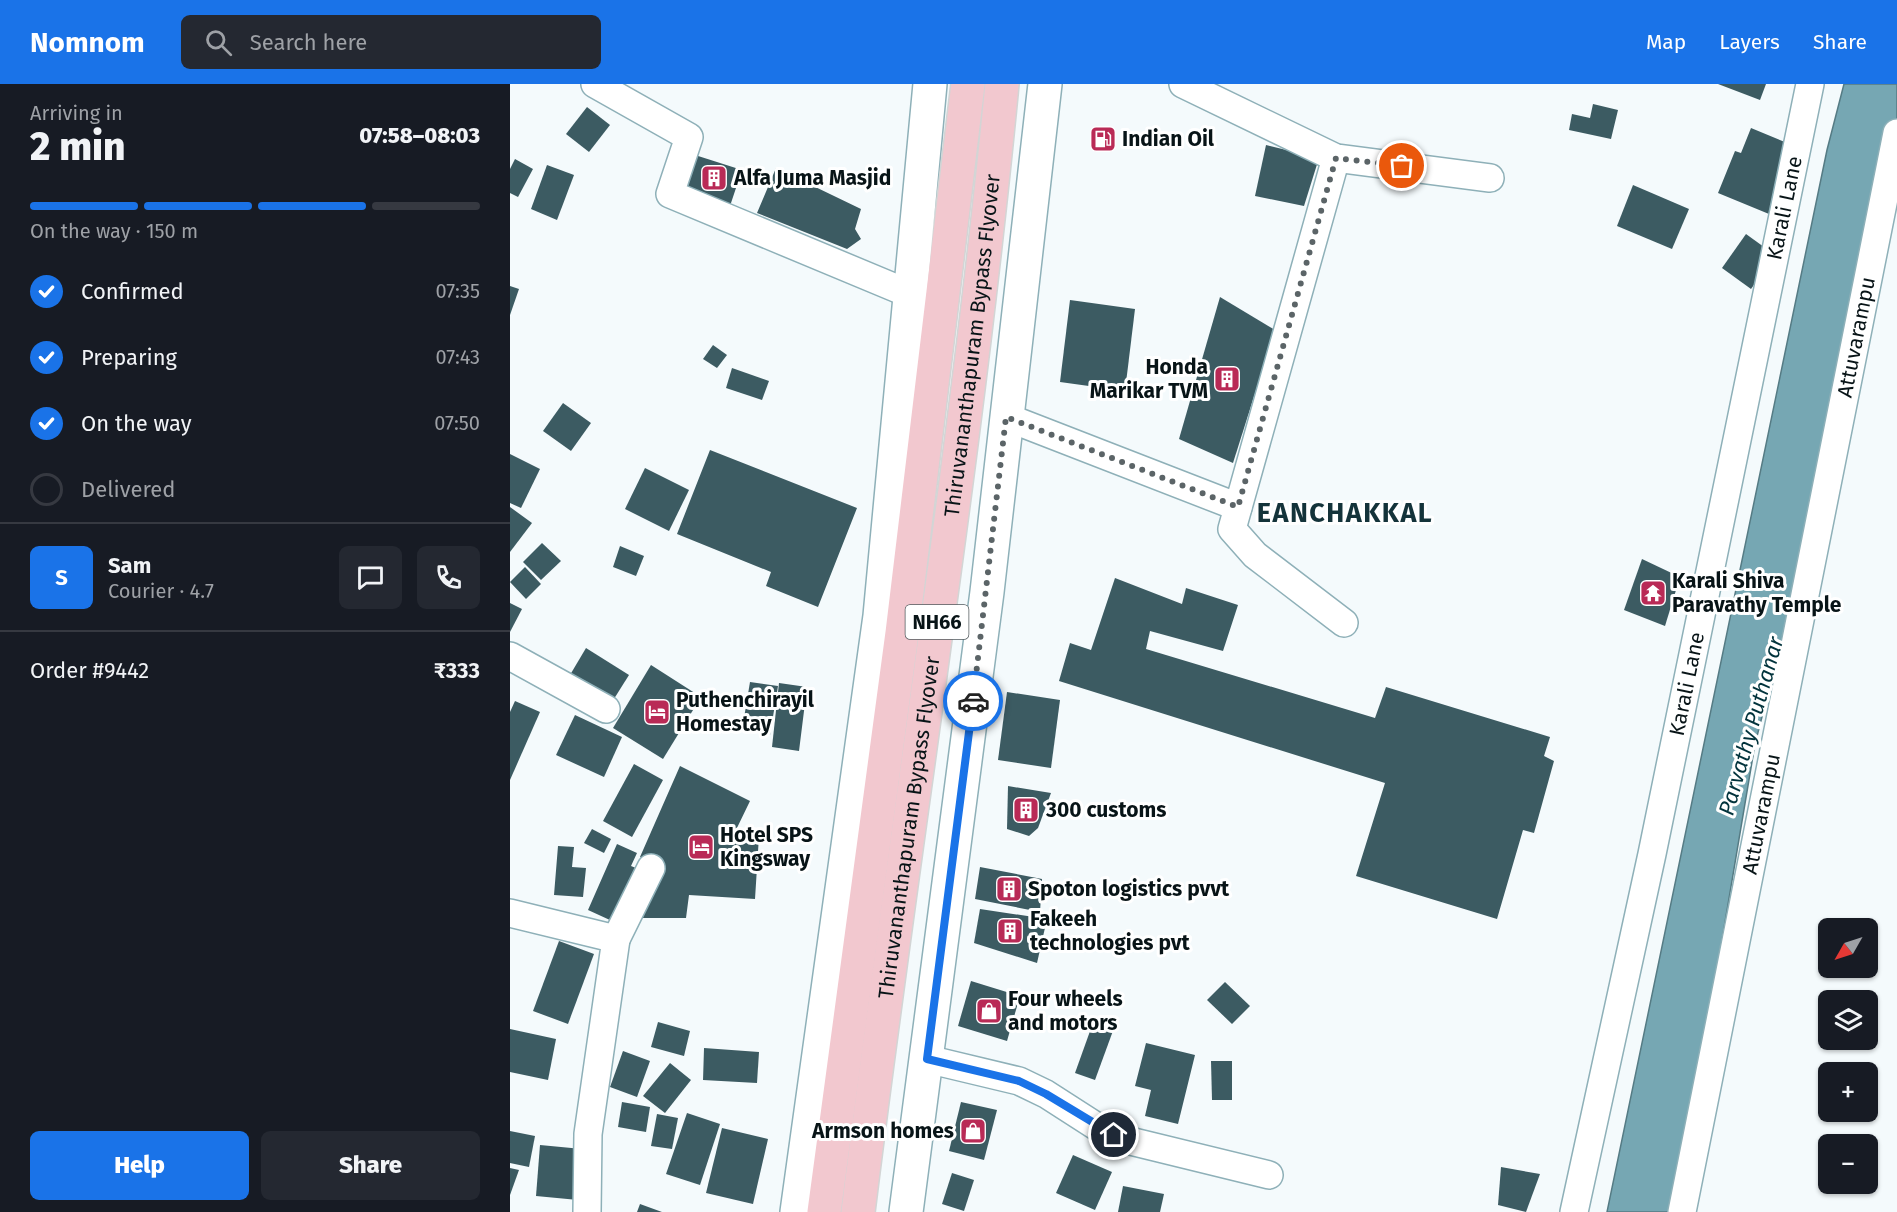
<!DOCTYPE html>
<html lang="en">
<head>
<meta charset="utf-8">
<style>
	body { margin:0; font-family:"Fira Sans",sans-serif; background:#242831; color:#f1f3f6; height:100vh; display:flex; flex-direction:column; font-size:22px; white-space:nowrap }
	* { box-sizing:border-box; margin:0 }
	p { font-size:20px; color:#9ea1a6 }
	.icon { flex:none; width:33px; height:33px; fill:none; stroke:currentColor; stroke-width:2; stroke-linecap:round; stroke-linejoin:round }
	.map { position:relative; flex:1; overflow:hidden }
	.side { display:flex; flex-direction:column; background:#171b24; width:510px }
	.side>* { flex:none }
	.needle { width:39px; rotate:231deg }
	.buttons { position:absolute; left:1308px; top:834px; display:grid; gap:12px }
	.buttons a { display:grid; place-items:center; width:60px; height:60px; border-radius:9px; background:#171b24; box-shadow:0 2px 4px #0004; font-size:30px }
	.pin { position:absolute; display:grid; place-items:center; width:51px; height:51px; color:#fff; margin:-26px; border:3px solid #fff; border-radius:50%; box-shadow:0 2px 6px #0007 }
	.courier { position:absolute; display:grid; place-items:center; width:60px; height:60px; margin:-30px; border:4px solid #1a73e8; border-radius:50%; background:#fff; color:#222; box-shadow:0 2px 8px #0007 }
	.overview em { font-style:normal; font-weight:800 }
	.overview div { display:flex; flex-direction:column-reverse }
	.overview { display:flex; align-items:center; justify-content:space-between; height:102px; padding:0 30px }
	h1 { font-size:39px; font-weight:800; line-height:45px }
	.bar { display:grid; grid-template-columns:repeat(4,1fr); gap:9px 6px; align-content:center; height:72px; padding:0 30px }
	.bar i { height:8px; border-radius:4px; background:#363941 }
	.bar .on { background:#1a73e8 }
	.bar p { grid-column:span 4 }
	.line { display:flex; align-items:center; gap:15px; padding:0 30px; border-top:2px solid #363941 }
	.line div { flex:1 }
	.round { display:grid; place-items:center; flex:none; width:63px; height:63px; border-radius:9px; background:#242831 }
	ol { padding:0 30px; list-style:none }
	li { display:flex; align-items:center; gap:18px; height:66px }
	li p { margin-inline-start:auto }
	li .icon { padding:6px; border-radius:50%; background:#1a73e8; color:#fff; stroke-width:4 }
	li:last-child { color:#9ea1a6 }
	li i { width:33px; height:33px; border:3px solid #363941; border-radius:50% }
	.action { display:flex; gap:12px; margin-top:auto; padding:12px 30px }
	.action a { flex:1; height:69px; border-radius:9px; background:#1a73e8; color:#fff; font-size:24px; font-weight:800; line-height:69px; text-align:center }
	.action a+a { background:#242831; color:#f1f3f6 }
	header { display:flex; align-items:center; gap:36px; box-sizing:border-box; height:84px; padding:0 30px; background:#1a73e8; color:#fff }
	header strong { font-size:28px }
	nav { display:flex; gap:33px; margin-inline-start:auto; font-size:21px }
	.search { width:420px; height:54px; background:#242831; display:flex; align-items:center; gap:15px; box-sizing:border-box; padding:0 21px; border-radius:9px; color:#9ea1a6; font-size:22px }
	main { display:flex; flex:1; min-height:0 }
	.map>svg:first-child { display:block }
</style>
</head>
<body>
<header>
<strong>Nomnom</strong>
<div class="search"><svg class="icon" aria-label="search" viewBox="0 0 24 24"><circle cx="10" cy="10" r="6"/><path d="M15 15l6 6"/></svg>Search here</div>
<nav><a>Map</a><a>Layers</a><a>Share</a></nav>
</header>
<main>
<section class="side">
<div class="overview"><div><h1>2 min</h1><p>Arriving in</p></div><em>07:58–08:03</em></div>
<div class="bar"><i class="on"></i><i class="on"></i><i class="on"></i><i></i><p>On the way · 150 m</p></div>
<ol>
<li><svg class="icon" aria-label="check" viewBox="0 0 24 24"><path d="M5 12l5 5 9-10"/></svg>Confirmed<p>07:35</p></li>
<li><svg class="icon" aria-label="check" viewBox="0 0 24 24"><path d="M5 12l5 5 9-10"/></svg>Preparing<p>07:43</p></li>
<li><svg class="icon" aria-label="check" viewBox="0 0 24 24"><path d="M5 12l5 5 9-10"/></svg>On the way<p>07:50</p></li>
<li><i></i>Delivered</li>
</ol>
<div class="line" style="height:108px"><b class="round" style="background:#1a73e8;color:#fff">S</b><div><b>Sam</b><p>Courier · 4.7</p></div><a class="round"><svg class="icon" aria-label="chat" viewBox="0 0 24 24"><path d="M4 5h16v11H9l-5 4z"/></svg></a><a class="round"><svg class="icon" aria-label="phone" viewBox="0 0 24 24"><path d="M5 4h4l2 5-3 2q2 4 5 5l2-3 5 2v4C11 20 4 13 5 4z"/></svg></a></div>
<div class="line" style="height:78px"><div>Order #9442</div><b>₹333</b></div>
<div class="action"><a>Help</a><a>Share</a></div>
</section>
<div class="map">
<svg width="1387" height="1128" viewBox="0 0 1387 1128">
	<rect width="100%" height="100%" fill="#f4fafc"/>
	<polygon fill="#76a7b3" stroke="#557b84" stroke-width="1.5" points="1334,0 1387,0 1387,71 1354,236 1245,660 1190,987 1159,1128 1097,1128 1317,66"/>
	<g fill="#3c5b62">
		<polygon points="1208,0 1256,0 1250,16"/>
		<polygon points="1083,20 1108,26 1101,55 1059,46 1062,30 1080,34"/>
		<polygon points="77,23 100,41 79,68 56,50"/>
		<polygon points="1241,44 1287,63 1259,130 1208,109 1225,67 1231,69"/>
		<polygon points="756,61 809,74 794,122 745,112"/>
		<polygon points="185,71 232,86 219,125 177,102"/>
		<polygon points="5,75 23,85 8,113 0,109 0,85"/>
		<polygon points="37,81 64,91 47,136 21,125"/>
		<polygon points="266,84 351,125 345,145 351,155 337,165 247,129"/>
		<polygon points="1123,101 1179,125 1162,165 1107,142"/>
		<polygon points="1236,150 1265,171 1241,205 1212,184"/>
		<polygon points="0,202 9,205 0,231"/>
		<polygon points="710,213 765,246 723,379 669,355"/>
		<polygon points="560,216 625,225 615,307 550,298"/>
		<polygon points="203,261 217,271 207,284 193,275"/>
		<polygon points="222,284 259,297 252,316 216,304"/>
		<polygon points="53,319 81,339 61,367 33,347"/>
		<polygon points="200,366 347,424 308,523 256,502 261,488 167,450"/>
		<polygon points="0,370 30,385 11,424 0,419"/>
		<polygon points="135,384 179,406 159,447 115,425"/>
		<polygon points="0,423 22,439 0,468"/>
		<polygon points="32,459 51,477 31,496 13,478"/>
		<polygon points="110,462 134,472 126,492 103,483"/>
		<polygon points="1132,475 1170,493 1155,542 1114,526"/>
		<polygon points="15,483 31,500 16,515 0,498"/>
		<polygon points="605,494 672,520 676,504 728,521 713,567 640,547 636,565 865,634 876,603 1040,653 1034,672 1044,677 1024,749 1013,746 987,835 846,792 875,699 549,597 560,559 581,566"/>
		<polygon points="0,519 12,525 0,548"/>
		<polygon points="76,564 119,591 102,618 60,591"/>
		<polygon points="141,581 191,613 153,675 103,644"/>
		<polygon points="240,598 268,602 260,651 232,646"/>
		<polygon points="269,599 297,603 289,667 262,663"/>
		<polygon points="497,608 550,616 541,684 488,676"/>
		<polygon points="5,617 30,628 0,696 0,628"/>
		<polygon points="65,631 112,653 94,693 46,671"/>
		<polygon points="124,680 153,696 122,753 93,737"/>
		<polygon points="170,682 240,717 225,748 249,752 245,815 179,811 176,834 119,834 143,783 130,773"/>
		<polygon points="498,702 541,709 528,744 519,752 497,745"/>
		<polygon points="82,745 101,755 94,769 74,759"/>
		<polygon points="107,760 127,769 121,782 136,788 113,842 78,826"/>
		<polygon points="48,762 64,763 62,783 76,784 73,813 44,811"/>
		<polygon points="470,783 532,795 530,828 465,815"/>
		<polygon points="470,825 537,835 527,879 464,859"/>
		<polygon points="49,857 84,870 58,940 23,927"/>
		<polygon points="461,897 510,912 497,957 448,942"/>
		<polygon points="715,898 740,922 722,940 697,916"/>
		<polygon points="584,936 604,944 585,996 565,989"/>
		<polygon points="148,938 180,947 174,972 141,963"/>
		<polygon points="0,945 46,955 38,996 0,988"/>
		<polygon points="636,959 685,971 668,1040 635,1032 641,1006 625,1002"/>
		<polygon points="194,964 249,968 247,999 193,996"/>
		<polygon points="113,967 140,977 127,1013 100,1003"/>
		<polygon points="701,977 722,977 722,1016 702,1016"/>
		<polygon points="160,979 181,996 155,1029 133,1012"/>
		<polygon points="112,1018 140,1023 136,1048 108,1043"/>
		<polygon points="451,1018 487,1026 474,1076 439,1067"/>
		<polygon points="177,1029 210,1040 190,1101 156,1090"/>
		<polygon points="147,1030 168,1034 162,1065 141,1062"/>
		<polygon points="212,1044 258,1055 243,1120 196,1109"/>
		<polygon points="0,1047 25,1052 19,1083 0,1079"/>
		<polygon points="30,1061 72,1065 68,1116 26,1112"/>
		<polygon points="563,1071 602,1088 585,1126 546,1109"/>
		<polygon points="991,1083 1030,1090 1016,1128 988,1121"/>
		<polygon points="0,1084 9,1086 0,1111"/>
		<polygon points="442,1089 464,1096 454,1127 432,1120"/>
		<polygon points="613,1102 654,1110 650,1128 608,1128"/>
		<polygon points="130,1120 152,1128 127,1128"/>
	</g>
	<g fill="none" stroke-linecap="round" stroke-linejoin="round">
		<defs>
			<g id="minor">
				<polyline points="85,0 179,53 160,110 400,210"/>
				<polyline points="673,0 826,74 980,94"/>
				<polyline points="826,74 722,445 745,471 834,539"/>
				<polyline points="496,333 728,423"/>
				<polyline points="0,572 96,625"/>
				<polyline points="0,829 106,855 78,1050 77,1128"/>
				<polyline points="106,855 141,784"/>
				<polyline points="417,975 509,997 536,1010 592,1046 616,1056 759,1091"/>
				<path id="s1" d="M1064,1128L1142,770L1300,0"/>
				<path id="s2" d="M1172,1128L1387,49"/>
			</g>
			<g id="tertiary">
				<polyline points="287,1128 370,532 420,0"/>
				<polyline points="396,1128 477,508 535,0"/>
			</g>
			<g id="trunk">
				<polyline points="314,1128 392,549 458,0"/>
				<path id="s3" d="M348,1128C394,752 456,377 492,0"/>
			</g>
		</defs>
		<use href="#minor" stroke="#8eb0b8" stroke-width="30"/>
		<use href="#tertiary" stroke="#8eb0b8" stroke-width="36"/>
		<use href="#trunk" stroke="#d3d5d5" stroke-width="36"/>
		<use href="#minor" stroke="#fff" stroke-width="27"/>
		<use href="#tertiary" stroke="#fff" stroke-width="33"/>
		<use href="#trunk" stroke="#f2c8cf" stroke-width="33"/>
	</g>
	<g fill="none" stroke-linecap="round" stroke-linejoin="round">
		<polyline stroke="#5b6467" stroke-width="6" stroke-dasharray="0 10.8" points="463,617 496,333 728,423 826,74 892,82"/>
		<polyline stroke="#1a73e8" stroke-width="8" points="463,617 417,975 509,997 536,1010 604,1051"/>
	</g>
	<defs>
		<symbol id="fuel-square" viewBox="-11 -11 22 22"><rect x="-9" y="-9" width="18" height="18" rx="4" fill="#b92a56" stroke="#fff"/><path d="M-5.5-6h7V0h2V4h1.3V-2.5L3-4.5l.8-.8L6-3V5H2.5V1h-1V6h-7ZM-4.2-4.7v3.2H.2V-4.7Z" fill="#fff"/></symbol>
		<symbol id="building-square" viewBox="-11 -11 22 22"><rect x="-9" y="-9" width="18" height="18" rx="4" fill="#b92a56" stroke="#fff"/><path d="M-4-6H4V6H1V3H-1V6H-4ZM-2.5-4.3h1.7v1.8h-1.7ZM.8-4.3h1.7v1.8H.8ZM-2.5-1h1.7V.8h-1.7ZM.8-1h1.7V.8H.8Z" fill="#fff"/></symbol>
		<symbol id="temple-square" viewBox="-11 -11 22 22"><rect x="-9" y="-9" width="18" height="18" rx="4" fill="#b92a56" stroke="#fff"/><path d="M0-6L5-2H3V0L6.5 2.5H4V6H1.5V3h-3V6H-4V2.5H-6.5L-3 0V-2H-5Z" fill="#fff"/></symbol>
		<symbol id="hotel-square" viewBox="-11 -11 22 22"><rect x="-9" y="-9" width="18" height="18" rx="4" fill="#b92a56" stroke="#fff"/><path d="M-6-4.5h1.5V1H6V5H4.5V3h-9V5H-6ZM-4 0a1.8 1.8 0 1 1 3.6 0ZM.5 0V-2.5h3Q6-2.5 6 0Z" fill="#fff"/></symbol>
		<symbol id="shop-square" viewBox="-11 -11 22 22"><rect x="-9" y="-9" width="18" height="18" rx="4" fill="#b92a56" stroke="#fff"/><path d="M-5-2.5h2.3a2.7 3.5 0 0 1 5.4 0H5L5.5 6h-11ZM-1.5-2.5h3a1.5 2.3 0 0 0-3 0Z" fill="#fff"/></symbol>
	</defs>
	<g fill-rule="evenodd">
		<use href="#fuel-square" x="578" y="40" width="30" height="30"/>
		<use href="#building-square" x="189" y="79" width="30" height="30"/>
		<use href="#building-square" x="702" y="280" width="30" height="30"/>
		<use href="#temple-square" x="1128" y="494" width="30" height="30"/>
		<use href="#hotel-square" x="132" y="613" width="30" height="30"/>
		<use href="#building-square" x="501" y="711" width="30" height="30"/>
		<use href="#hotel-square" x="176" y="748" width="30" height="30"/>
		<use href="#building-square" x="484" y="790" width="30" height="30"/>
		<use href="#building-square" x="485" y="832" width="30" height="30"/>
		<use href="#shop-square" x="464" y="912" width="30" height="30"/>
		<use href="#shop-square" x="448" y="1032" width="30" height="30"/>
	</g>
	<g text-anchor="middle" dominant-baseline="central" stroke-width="6" stroke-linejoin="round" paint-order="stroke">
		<rect fill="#fff" stroke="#525a5d" stroke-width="1.5" x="395.5" y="521" width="63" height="34" rx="4.5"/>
		<g font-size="20" font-weight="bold" fill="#081417">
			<text x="427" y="538">NH66</text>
		</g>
		<g font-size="21" font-weight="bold" fill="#081417" stroke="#fff" text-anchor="start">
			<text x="612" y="55">Indian Oil</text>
			<text x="224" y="94">Alfa Juma Masjid</text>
			<text x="698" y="283" text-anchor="end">Honda<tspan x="698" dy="24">Marikar TVM</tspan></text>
			<text x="1162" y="497">Karali Shiva<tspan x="1162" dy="24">Paravathy Temple</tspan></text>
			<text x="166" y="616">Puthenchirayil<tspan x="166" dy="24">Homestay</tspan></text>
			<text x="536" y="726">300 customs</text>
			<text x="210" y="751">Hotel SPS<tspan x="210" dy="24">Kingsway</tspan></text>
			<text x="518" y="805">Spoton logistics pvvt</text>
			<text x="520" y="835">Fakeeh<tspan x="520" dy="24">technologies pvt</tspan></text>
			<text x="498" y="915">Four wheels<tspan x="498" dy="24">and motors</tspan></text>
			<text x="444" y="1047" text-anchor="end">Armson homes</text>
		</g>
		<g font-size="21" fill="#081417" stroke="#fff">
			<text stroke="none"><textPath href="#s1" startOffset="1026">Karali Lane</textPath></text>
			<text stroke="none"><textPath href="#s2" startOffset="892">Attuvarampu</textPath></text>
			<text stroke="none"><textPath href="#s3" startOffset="874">Thiruvananthapuram Bypass Flyover</textPath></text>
			<text stroke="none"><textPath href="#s1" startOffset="540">Karali Lane</textPath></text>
			<text stroke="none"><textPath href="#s2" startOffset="406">Attuvarampu</textPath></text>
			<text stroke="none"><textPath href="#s3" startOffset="388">Thiruvananthapuram Bypass Flyover</textPath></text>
		</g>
		<g font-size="22" font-style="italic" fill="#02333c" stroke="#fff">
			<text transform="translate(1241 642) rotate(-74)">Parvathy Puthanar</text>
		</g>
		<g font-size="27" font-weight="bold" letter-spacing="1.5" fill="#14333a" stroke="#fff">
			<text x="835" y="429">EANCHAKKAL</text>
		</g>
	</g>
</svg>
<div class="buttons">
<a><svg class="needle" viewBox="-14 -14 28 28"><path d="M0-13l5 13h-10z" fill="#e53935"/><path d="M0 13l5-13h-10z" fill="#9ea1a6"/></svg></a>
<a><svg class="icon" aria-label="layers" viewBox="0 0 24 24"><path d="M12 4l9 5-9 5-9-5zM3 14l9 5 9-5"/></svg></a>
<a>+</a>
<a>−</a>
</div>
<div class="pin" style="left:892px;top:82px;background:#ea580c"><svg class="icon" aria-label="bag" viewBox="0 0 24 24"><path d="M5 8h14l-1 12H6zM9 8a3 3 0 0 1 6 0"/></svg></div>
<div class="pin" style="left:604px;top:1051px;background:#1f2937"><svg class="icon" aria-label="home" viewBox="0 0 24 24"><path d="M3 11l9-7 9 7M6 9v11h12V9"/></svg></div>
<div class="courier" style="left:463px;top:617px"><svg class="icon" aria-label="car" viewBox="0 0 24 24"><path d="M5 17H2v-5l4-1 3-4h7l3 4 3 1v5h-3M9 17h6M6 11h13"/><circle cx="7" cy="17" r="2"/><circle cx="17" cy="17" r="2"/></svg></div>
</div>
</main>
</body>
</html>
